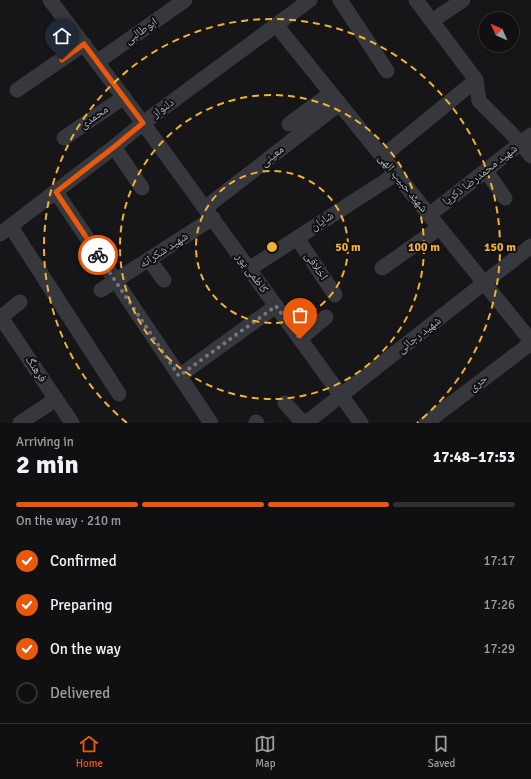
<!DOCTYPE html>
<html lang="en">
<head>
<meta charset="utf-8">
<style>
	body { margin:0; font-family:Signika,"Noto Naskh Arabic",sans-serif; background:#1e1e20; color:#f1f3f6; height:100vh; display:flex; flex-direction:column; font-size:15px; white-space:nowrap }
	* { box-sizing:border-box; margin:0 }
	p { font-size:13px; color:#9c9d9f }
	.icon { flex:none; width:22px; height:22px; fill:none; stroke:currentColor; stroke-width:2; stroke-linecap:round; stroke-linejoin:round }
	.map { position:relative; height:423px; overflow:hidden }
	.drawer { display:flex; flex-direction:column; background:#101012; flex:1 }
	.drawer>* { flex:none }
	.needle { width:26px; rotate:315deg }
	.buttons { position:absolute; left:479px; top:12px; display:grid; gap:8px }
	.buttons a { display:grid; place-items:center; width:40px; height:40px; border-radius:50%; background:#101012; box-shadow:0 4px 16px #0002,0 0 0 1px #303032; font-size:20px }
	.pin { position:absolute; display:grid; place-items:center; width:34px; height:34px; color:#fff; margin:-41px -17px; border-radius:50% 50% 50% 0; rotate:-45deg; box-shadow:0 0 4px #0007 }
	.pin .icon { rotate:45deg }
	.courier { position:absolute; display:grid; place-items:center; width:40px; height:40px; margin:-20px; border:3px solid #ea580c; border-radius:50%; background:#fff; color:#222; box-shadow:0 1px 5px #0007 }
	.summary em { font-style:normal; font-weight:800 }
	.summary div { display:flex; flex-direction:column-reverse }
	.summary { display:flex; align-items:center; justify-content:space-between; height:68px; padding:0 16px }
	h1 { font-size:26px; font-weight:800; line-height:30px }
	.bar { display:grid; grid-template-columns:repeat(4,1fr); gap:6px 4px; align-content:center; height:48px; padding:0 16px }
	.bar i { height:5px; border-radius:3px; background:#303032 }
	.bar .current { background:#ea580c }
	.bar p { grid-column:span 4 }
	ol { padding:0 16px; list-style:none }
	li { display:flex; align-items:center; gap:12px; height:44px }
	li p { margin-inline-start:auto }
	li .icon { padding:4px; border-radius:50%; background:#ea580c; color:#fff; stroke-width:4 }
	li:last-child { color:#9c9d9f }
	li i { width:22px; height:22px; border:2px solid #303032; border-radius:50% }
	.menu { display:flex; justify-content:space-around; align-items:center; height:56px; border-top:1px solid #303032; background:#101012; font-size:11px; color:#9c9d9f }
	.menu a { display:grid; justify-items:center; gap:2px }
	.menu .current { color:#ea580c }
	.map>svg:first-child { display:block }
</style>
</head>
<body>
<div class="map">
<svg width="531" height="423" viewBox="0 0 531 423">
	<rect width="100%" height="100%" fill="#161618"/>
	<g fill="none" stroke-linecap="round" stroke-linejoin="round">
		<g stroke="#37383d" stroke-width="15">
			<polyline points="50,0 143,123 361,423"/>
			<polyline points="340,0 387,71"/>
			<polyline points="416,0 476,80 479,101 521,143 531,156"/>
			<polyline points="432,21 463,0"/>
			<polyline points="276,25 531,341"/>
			<polyline points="97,62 185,0"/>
			<polyline points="17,90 84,44"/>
			<polyline points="289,124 331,93"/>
			<polyline points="64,138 124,97"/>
			<polyline points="114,147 142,188"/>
			<polyline points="382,157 476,80"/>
			<polyline points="486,171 505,198"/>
			<polyline points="56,192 211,423"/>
			<polyline points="205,208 339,104"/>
			<polyline points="429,215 531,135"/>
			<polyline points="11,227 119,394"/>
			<polyline points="0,234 114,147 143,123 310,0"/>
			<polyline points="297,238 335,295"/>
			<polyline points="149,260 164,280"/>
			<polyline points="382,268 439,228"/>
			<polyline points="249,269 396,174"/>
			<polyline points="101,290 213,218"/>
			<polyline points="0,316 72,423"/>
			<polyline points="1,317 20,302"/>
			<polyline points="300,339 326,317"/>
			<polyline points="179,376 276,306"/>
			<polyline points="285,403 303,423"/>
			<polyline points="256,422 257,423"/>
			<polyline points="20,423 56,399"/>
			<polyline points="306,423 531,246"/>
			<polyline points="426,423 531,343"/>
		</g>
	</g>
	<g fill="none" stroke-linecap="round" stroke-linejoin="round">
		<polyline stroke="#757880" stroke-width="4" stroke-dasharray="0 7.2" points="98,255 179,376 276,306 300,339"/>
		<polyline stroke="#ea580c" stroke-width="5" points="62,60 84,44 143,123 114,147 56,192 98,255"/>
	</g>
	<g fill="none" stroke="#f2b134" stroke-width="2" stroke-dasharray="7 5">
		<circle cx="272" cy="247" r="76"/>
		<circle cx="272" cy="247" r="152"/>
		<path d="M127 423A228 228 0 1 1 417 423"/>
	</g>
	<g text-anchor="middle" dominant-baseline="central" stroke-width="4" stroke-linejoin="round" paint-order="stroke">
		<g font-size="12" fill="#a8adb8" stroke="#111113">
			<text transform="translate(141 31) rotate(-35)">ابوطالبی</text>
			<text transform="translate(163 108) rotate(-36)">دلنواز</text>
			<text transform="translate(94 117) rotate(-35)">محمدی</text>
			<text transform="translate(272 156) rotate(-38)">معینی</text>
			<text transform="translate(480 175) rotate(-38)">شهید محمدرضا ذکریا</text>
			<text transform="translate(403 183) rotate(51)">شهید حبیب الهی</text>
			<text transform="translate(322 221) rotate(-33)">شایان</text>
			<text transform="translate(164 250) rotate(-33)">شهید شکرانه</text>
			<text transform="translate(316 266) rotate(56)">اخلاقی</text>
			<text transform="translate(252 273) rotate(54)">کاظمی پور</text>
			<text transform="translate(419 335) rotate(-38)">شهید رجائی</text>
			<text transform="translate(36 369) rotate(56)">فرهنگ</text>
			<text transform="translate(478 383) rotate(-37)">حری</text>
		</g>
	</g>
	<circle cx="272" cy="247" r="6" fill="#f2b134" stroke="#111113" stroke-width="2"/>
	<g font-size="12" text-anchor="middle" font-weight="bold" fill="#f2b134" stroke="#111113" stroke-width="4" stroke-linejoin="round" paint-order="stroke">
		<text x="348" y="251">50 m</text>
		<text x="424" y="251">100 m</text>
		<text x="500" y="251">150 m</text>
	</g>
</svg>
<div class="buttons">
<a><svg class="needle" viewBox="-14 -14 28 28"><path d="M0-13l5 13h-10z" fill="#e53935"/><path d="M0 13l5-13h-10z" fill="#9c9d9f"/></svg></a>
</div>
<div class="pin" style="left:300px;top:339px;background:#ea580c"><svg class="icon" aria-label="bag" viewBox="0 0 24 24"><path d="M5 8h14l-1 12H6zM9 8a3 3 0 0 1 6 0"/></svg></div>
<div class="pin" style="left:62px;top:60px;background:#1f2937"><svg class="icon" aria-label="home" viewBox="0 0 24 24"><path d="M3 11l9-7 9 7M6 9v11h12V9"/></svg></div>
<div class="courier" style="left:98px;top:255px"><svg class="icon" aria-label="bike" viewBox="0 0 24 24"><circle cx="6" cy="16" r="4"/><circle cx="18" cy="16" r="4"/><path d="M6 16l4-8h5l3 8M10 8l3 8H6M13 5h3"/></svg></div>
</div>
<section class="drawer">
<div class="summary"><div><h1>2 min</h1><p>Arriving in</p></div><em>17:48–17:53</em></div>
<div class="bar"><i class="current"></i><i class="current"></i><i class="current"></i><i></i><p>On the way · 210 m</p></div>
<ol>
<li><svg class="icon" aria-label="check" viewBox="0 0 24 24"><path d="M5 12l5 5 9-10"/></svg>Confirmed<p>17:17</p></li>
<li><svg class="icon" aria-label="check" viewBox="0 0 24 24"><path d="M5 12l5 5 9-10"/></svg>Preparing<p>17:26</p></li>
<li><svg class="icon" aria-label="check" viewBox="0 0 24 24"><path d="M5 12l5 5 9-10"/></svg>On the way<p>17:29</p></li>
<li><i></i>Delivered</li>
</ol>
</section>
<nav class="menu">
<a class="current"><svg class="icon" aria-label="home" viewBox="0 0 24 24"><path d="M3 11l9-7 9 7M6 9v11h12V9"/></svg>Home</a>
<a><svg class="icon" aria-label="map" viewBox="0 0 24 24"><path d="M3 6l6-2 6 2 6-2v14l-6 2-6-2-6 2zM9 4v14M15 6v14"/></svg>Map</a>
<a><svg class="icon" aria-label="saved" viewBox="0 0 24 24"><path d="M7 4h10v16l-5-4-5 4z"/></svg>Saved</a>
</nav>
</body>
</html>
